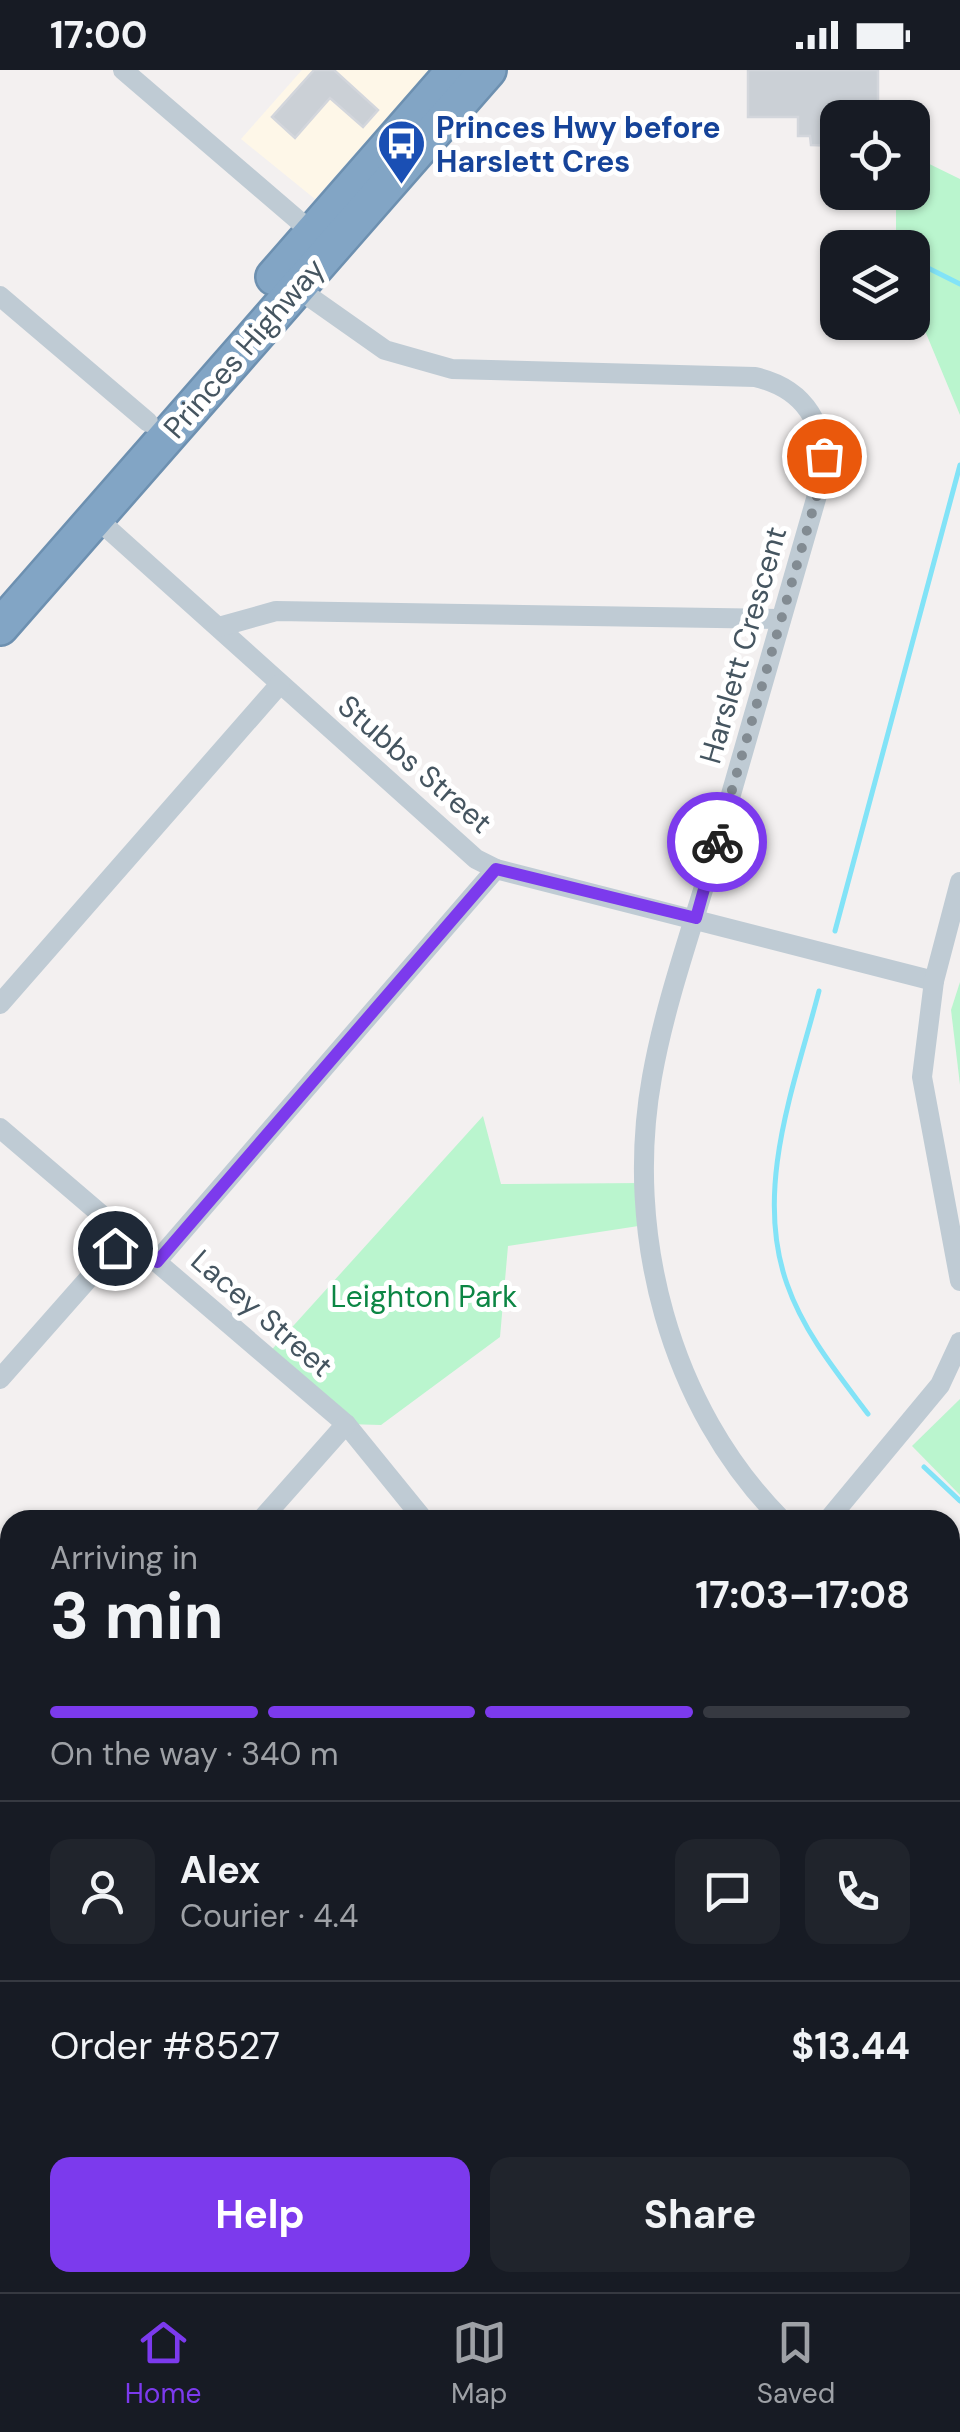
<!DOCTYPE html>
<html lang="en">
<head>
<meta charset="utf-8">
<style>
	body { margin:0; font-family:"DM Sans",sans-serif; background:#20242c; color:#f1f3f6; height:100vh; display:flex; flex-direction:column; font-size:38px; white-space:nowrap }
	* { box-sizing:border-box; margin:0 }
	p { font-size:32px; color:#9ea1a6 }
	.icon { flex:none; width:55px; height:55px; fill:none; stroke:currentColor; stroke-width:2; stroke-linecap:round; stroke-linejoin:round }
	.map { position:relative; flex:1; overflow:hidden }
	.side { position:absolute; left:0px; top:1440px; width:960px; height:782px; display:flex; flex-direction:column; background:#171b24; border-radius:30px 30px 0 0; box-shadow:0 2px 8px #0004 }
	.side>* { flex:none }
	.fabs { position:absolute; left:820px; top:30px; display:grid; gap:20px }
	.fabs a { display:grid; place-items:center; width:110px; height:110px; border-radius:20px; background:#171b24; box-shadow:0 2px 8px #0004; font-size:50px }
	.pin { position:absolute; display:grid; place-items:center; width:85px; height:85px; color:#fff; margin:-42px; border:5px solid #fff; border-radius:50%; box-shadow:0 2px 10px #0007 }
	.courier { position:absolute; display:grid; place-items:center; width:100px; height:100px; margin:-50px; border:8px solid #7c3aed; border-radius:50%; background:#fff; color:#222; box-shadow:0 2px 12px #0007 }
	.summary em { font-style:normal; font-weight:700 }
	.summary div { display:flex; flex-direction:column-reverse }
	.summary { display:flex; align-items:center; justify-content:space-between; height:170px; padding:0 50px }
	h1 { font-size:65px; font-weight:700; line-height:75px }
	.bar { display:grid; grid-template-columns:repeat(4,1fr); gap:15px 10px; align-content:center; height:120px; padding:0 50px }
	.bar i { height:12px; border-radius:8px; background:#363941 }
	.bar .on { background:#7c3aed }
	.bar p { grid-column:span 4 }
	.line { display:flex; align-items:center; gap:25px; padding:0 50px; border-top:2px solid #363941 }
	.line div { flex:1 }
	.round { display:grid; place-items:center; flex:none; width:105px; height:105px; border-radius:20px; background:#20242c }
	.cta { display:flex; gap:20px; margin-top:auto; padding:20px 50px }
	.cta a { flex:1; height:115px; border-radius:20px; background:#7c3aed; color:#fff; font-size:40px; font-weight:700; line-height:115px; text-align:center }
	.cta a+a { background:#20242c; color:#f1f3f6 }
	.status { display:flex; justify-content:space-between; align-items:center; height:70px; padding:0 50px; background:#171b24; direction:ltr }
	.status svg { height:28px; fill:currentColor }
	.dock { display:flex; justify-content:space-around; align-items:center; height:140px; border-top:2px solid #363941; background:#171b24; font-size:28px; color:#9ea1a6 }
	.dock a { display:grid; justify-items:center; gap:5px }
	.dock .on { color:#7c3aed }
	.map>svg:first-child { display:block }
</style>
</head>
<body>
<div class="status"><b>17:00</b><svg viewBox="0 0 49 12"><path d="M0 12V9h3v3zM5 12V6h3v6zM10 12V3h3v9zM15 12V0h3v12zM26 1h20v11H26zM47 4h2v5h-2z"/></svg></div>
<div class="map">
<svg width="960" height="2222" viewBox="0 0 960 2222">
	<rect width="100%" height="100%" fill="#f3f0f0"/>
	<polygon fill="#fef7e8" points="302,0 429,0 315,129 241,69"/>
	<g fill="#baf5ce">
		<polygon points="913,86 960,109 960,345 913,232 912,178 896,177 896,123 912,122"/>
		<polygon points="960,912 960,1015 951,940"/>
		<polygon points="483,1046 501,1114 643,1113 645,1155 508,1176 500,1267 381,1355 346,1354 266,1286"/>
		<polygon points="960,1329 960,1425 912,1376"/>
	</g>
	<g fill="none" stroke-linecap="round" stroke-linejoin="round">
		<g stroke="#82e3f7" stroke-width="5">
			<polyline points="912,190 960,214"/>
			<polyline points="835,861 960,395"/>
			<path d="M819,921C795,1014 753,1119 787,1214C804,1263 838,1304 868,1344"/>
			<polyline points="924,1397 960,1431"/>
		</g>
	</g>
	<g fill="#cbd0d6" stroke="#d3d6dc" stroke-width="2.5">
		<polygon points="314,0 334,0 378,40 363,57 330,28 295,68 272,47"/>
		<polygon points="748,0 878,0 878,48 838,48 838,76 811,75 810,66 798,66 798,47 748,47"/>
	</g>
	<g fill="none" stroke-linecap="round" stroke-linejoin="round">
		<defs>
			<g id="highway">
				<polyline points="274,207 455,0"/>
				<polyline points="0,557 488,0"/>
			</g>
		</defs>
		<use href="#highway" stroke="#6d90b0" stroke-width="40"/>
		<g stroke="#bfcbd4" stroke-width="20">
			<polyline points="123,0 313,163"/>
			<path d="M297,218L385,280L452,299L755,307C807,319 827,357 822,408C787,530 752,651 717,773C695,851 666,928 652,1007C624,1162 669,1337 782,1450"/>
			<polyline points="0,226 148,352"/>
			<polyline points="95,447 476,789 496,799 934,911"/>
			<polyline points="219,557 276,541 781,549"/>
			<polyline points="960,812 934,911 922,1007 960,1211"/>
			<polyline points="0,934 280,614"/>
			<polyline points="0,1058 346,1354 424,1450"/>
			<polyline points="157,1191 496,799"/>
			<polyline points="0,1309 126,1166"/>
			<polyline points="261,1450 346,1354"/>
			<polyline points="828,1450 940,1315 960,1272"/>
			<polyline points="950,1614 960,1623"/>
			<polyline points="950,1867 960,1863"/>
			<polyline points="0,2123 10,2131"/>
			<polyline points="104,2212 115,2222"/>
			<polyline points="322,2222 330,2212"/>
		</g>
		<g stroke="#c0cedb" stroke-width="28">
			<polyline points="0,1735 10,1744"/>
			<polyline points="950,2195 960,2194"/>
			<polyline points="518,2212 531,2222"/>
			<polyline points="773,2222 835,2212"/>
			<polyline points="882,2222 946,2212"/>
		</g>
		<use href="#highway" stroke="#82a5c5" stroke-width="35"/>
	</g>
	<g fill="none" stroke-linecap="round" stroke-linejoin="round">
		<polyline stroke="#828b92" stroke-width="10" stroke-dasharray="0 18" points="717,772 822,408 824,386"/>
		<polyline stroke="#7c3aed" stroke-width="12" points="115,1178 126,1166 157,1192 496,799 696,848 717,772"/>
	</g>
	<defs>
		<symbol id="bus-pin" viewBox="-11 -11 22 30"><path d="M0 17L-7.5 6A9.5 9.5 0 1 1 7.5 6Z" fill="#1a4fb4" stroke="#fff"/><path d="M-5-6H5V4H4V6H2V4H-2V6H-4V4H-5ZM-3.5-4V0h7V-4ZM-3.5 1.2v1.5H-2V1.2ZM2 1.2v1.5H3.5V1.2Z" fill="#fff"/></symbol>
	</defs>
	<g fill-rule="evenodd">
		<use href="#bus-pin" x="374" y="46" width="55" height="75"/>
	</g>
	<g text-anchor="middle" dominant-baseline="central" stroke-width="10" stroke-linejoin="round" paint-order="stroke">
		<g font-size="30" font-weight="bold" fill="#164399" stroke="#fff" text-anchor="start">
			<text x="436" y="57">Princes Hwy before<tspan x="436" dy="34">Harslett Cres</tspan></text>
		</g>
		<g font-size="30" fill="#455560" stroke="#fff">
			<text transform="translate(244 278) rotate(-49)">Princes Highway</text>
			<text transform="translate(743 575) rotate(-74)">Harslett Crescent</text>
			<text transform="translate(415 694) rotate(41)">Stubbs Street</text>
			<text transform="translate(262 1243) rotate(41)">Lacey Street</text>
		</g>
		<g font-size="30" fill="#0c8644" stroke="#fff">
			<text x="424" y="1226">Leighton Park</text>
		</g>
	</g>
</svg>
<div class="fabs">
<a><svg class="icon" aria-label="locate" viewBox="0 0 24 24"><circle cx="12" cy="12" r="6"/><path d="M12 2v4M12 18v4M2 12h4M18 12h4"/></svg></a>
<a><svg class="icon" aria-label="layers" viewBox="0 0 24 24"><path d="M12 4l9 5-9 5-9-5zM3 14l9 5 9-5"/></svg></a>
</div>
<div class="pin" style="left:824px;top:386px;background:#ea580c"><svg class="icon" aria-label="bag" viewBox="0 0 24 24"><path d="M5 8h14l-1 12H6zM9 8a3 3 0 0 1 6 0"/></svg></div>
<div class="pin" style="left:115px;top:1178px;background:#1f2937"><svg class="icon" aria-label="home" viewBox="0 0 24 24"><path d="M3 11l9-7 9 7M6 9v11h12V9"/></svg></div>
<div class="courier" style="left:717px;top:772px"><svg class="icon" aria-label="bike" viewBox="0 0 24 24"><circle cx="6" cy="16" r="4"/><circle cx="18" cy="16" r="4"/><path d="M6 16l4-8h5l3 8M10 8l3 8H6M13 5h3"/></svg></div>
<section class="side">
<div class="summary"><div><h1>3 min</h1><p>Arriving in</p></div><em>17:03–17:08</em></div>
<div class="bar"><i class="on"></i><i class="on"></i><i class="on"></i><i></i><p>On the way · 340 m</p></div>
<div class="line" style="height:180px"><a class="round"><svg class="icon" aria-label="person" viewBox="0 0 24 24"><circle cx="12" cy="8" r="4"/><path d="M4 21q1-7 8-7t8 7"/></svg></a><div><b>Alex</b><p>Courier · 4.4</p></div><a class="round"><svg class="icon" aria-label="chat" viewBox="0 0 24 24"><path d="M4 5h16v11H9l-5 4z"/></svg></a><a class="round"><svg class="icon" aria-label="phone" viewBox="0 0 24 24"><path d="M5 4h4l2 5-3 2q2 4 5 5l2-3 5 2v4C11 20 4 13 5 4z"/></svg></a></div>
<div class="line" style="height:130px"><div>Order #8527</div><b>$13.44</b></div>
<div class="cta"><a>Help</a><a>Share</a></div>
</section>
</div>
<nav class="dock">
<a class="on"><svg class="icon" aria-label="home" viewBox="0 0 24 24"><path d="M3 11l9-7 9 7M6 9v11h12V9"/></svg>Home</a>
<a><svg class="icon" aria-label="map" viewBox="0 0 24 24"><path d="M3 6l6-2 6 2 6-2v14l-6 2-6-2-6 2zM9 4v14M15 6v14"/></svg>Map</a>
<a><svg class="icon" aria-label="saved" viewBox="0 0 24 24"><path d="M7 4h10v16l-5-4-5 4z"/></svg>Saved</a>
</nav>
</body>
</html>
